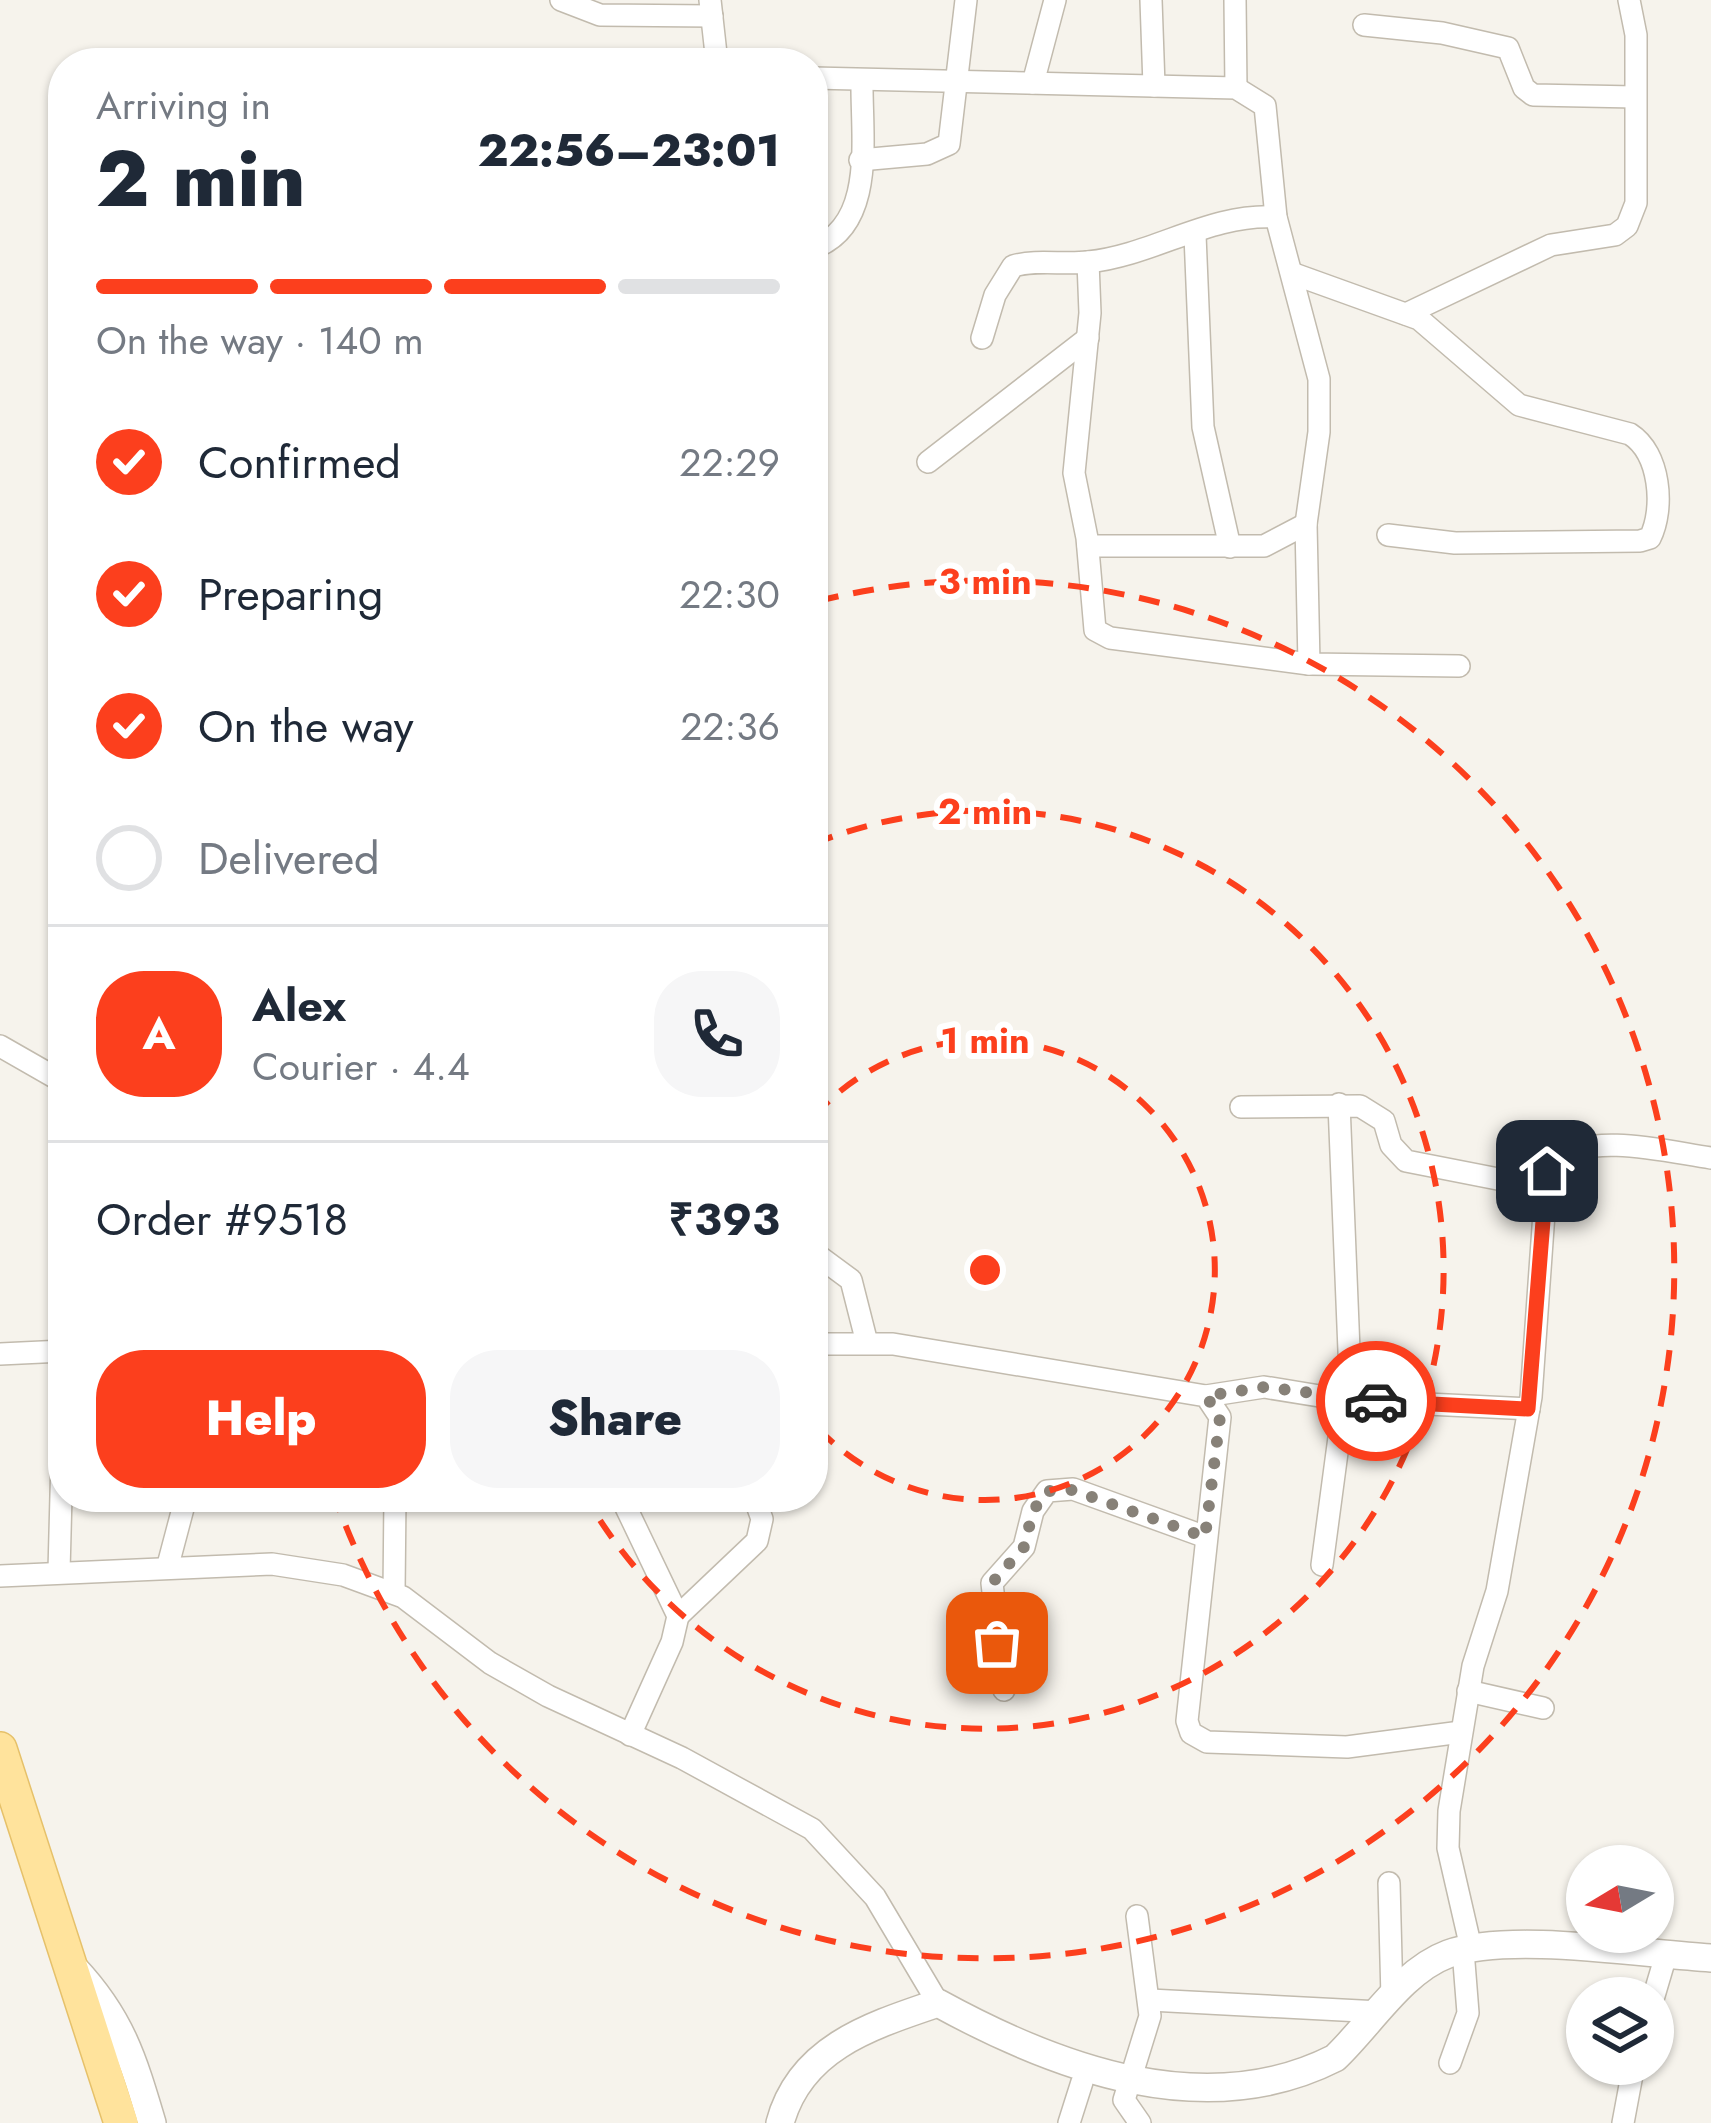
<!DOCTYPE html>
<html lang="en">
<head>
<meta charset="utf-8">
<style>
	body { margin:0; font-family:Jost,sans-serif; background:#f6f6f7; color:#1f2937; height:100vh; display:flex; flex-direction:column; font-size:45px; white-space:nowrap }
	* { box-sizing:border-box; margin:0 }
	p { font-size:39px; color:#747a83 }
	.icon { flex:none; width:66px; height:66px; fill:none; stroke:currentColor; stroke-width:2; stroke-linecap:round; stroke-linejoin:round }
	.map { position:relative; flex:1; overflow:hidden }
	.panel { position:absolute; left:48px; top:48px; width:780px; height:1464px; display:flex; flex-direction:column; background:#fff; border-radius:48px; box-shadow:0 3px 9px #0004 }
	.panel>* { flex:none }
	.needle { width:78px; rotate:260deg }
	.tools { position:absolute; left:1566px; top:1845px; display:grid; gap:24px }
	.tools a { display:grid; place-items:center; width:108px; height:108px; border-radius:50%; background:#fff; box-shadow:0 3px 9px #0004; font-size:60px }
	.pin { position:absolute; display:grid; place-items:center; width:102px; height:102px; color:#fff; margin:-51px; border-radius:24px; box-shadow:0 6px 18px #0006 }
	.courier { position:absolute; display:grid; place-items:center; width:120px; height:120px; margin:-60px; border:9px solid #fc3f1d; border-radius:50%; background:#fff; color:#222; box-shadow:0 3px 15px #0007 }
	.summary em { font-style:normal; font-weight:800 }
	.summary div { display:flex; flex-direction:column-reverse }
	.summary { display:flex; align-items:center; justify-content:space-between; height:204px; padding:0 48px }
	h1 { font-size:78px; font-weight:800; line-height:90px }
	.bar { display:grid; grid-template-columns:repeat(4,1fr); gap:18px 12px; align-content:center; height:144px; padding:0 48px }
	.bar i { height:15px; border-radius:9px; background:#e0e1e3 }
	.bar .current { background:#fc3f1d }
	.bar p { grid-column:span 4 }
	.line { display:flex; align-items:center; gap:30px; padding:0 48px; border-top:3px solid #e0e1e3 }
	.line div { flex:1 }
	.round { display:grid; place-items:center; flex:none; width:126px; height:126px; border-radius:48px; background:#f6f6f7 }
	ol { padding:0 48px; list-style:none }
	li { display:flex; align-items:center; gap:36px; height:132px }
	li p { margin-inline-start:auto }
	li .icon { padding:12px; border-radius:50%; background:#fc3f1d; color:#fff; stroke-width:4 }
	li:last-child { color:#747a83 }
	li i { width:66px; height:66px; border:6px solid #e0e1e3; border-radius:50% }
	.cta { display:flex; gap:24px; margin-top:auto; padding:24px 48px }
	.cta a { flex:1; height:138px; border-radius:48px; background:#fc3f1d; color:#fff; font-size:48px; font-weight:800; line-height:138px; text-align:center }
	.cta a+a { background:#f6f6f7; color:#1f2937 }
	.map>svg:first-child { display:block }
</style>
</head>
<body>
<div class="map">
<svg width="1711" height="2123" viewBox="0 0 1711 2123">
	<rect width="100%" height="100%" fill="#f6f3ec"/>
	<g fill="none" stroke-linecap="round" stroke-linejoin="round">
		<defs>
			<g id="minor">
				<polyline points="561,0 600,15 712,16"/>
				<polyline points="710,0 717,63"/>
				<polyline points="1151,0 1154,86"/>
				<polyline points="1235,0 1236,88"/>
				<polyline points="1364,25 1442,33 1508,48 1524,88 1533,95 1635,97"/>
				<polyline points="813,78 1236,88 1265,106 1276,217 1319,379 1319,432 1306,524 1309,664"/>
				<polyline points="1033,83 1055,0"/>
				<polyline points="860,160 927,154 949,144 966,0"/>
				<polyline points="1195,235 1203,427 1230,547"/>
				<path d="M813,248C877,226 861,135 862,80"/>
				<polyline points="1088,262 1090,313 1074,473 1087,538 1095,630 1110,638 1309,664 1459,666"/>
				<path d="M1294,274L1419,319L1519,405L1630,434C1660,453 1665,508 1650,538L1640,541L1455,543L1388,535"/>
				<polyline points="1406,314 1551,245 1615,235 1627,226 1636,203 1636,35 1629,0"/>
				<path d="M982,338L995,295L1013,266C1037,259 1063,265 1088,262C1154,255 1210,213 1276,217"/>
				<polyline points="928,462 1088,338"/>
				<polyline points="1088,546 1264,546 1306,524"/>
				<polyline points="0,1046 63,1082"/>
				<polyline points="1339,1104 1351,1400"/>
				<polyline points="1241,1107 1360,1106 1384,1121 1391,1145 1406,1161 1544,1188"/>
				<polyline points="813,1252 851,1280 867,1343"/>
				<polyline points="813,1344 893,1344 1206,1396 1220,1417 1187,1721 1191,1733 1207,1742 1347,1747 1461,1732"/>
				<polyline points="0,1354 63,1351"/>
				<polyline points="1206,1396 1264,1387 1344,1400 1529,1409"/>
				<polyline points="621,1497 678,1616 672,1642 630,1735"/>
				<polyline points="168,1565 186,1497"/>
				<polyline points="1322,1565 1344,1400"/>
				<polyline points="59,1571 63,1420"/>
				<polyline points="0,1576 272,1564 343,1575 403,1597 490,1663 548,1696 682,1758 812,1829 875,1897 938,2003"/>
				<polyline points="394,1593 395,1497"/>
				<polyline points="678,1616 757,1541 762,1519 754,1497"/>
				<polyline points="1004,1690 992,1583 1024,1547 1033,1511 1047,1491 1073,1489 1206,1537"/>
				<polyline points="1468,1691 1543,1708"/>
				<polyline points="1389,1883 1392,1998"/>
				<polyline points="1137,1916 1150,2016 1124,2100 1140,2123"/>
				<path d="M1471,1948L1448,1848L1449,1811L1473,1666L1497,1591L1531,1397L1547,1171L1553,1158C1596,1133 1664,1151 1711,1158"/>
				<polyline points="1653,1999 1666,1955"/>
				<polyline points="1150,2000 1380,2012"/>
				<polyline points="1450,2063 1468,2013 1463,1950"/>
				<polyline points="1069,2123 1082,2082"/>
				<polyline points="1623,2123 1634,2064"/>
			</g>
			<g id="tertiary">
				<path d="M74,1968C121,2018 133,2059 152,2123"/>
				<path d="M780,2123C800,2048 870,2026 938,2003C1060,2070 1207,2123 1335,2058C1370,2025 1402,1971 1448,1954C1509,1932 1643,1954 1711,1958"/>
			</g>
			<polyline id="primary" points="0,1749 121,2123"/>
		</defs>
		<use href="#minor" stroke="#c2bbae" stroke-width="24"/>
		<use href="#tertiary" stroke="#c2bbae" stroke-width="30"/>
		<use href="#primary" stroke="#e6c16a" stroke-width="36"/>
		<use href="#minor" stroke="#fff" stroke-width="21"/>
		<use href="#tertiary" stroke="#fff" stroke-width="27"/>
		<use href="#primary" stroke="#ffe39c" stroke-width="33"/>
	</g>
	<g fill="none" stroke-linecap="round" stroke-linejoin="round">
		<polyline stroke="#878178" stroke-width="12" stroke-dasharray="0 21.6" points="997,1643 992,1583 1024,1547 1033,1511 1047,1491 1072,1490 1205,1537 1220,1417 1206,1396 1264,1387 1376,1401"/>
		<polyline stroke="#fc3f1d" stroke-width="15" points="1376,1401 1528,1409 1547,1171"/>
	</g>
	<g fill="none" stroke="#fc3f1d" stroke-width="6" stroke-dasharray="21 15">
		<path d="M814 1116A230 230 0 1 1 814 1424"/>
		<path d="M813 844A459 459 0 1 1 587 1499"/>
		<path d="M818 601A689 689 0 1 1 336 1500"/>
	</g>
	<circle cx="985" cy="1270" r="18" fill="#fc3f1d" stroke="#fff" stroke-width="6"/>
	<g font-size="36" text-anchor="middle" font-weight="bold" fill="#fc3f1d" stroke="#fff" stroke-width="12" stroke-linejoin="round" paint-order="stroke">
		<text x="985" y="594">3 min</text>
		<text x="985" y="824">2 min</text>
		<text x="985" y="1053">1 min</text>
	</g>
</svg>
<div class="tools">
<a><svg class="needle" viewBox="-14 -14 28 28"><path d="M0-13l5 13h-10z" fill="#e53935"/><path d="M0 13l5-13h-10z" fill="#747a83"/></svg></a>
<a><svg class="icon" aria-label="layers" viewBox="0 0 24 24"><path d="M12 4l9 5-9 5-9-5zM3 14l9 5 9-5"/></svg></a>
</div>
<div class="pin" style="left:997px;top:1643px;background:#ea580c"><svg class="icon" aria-label="bag" viewBox="0 0 24 24"><path d="M5 8h14l-1 12H6zM9 8a3 3 0 0 1 6 0"/></svg></div>
<div class="pin" style="left:1547px;top:1171px;background:#1f2937"><svg class="icon" aria-label="home" viewBox="0 0 24 24"><path d="M3 11l9-7 9 7M6 9v11h12V9"/></svg></div>
<div class="courier" style="left:1376px;top:1401px"><svg class="icon" aria-label="car" viewBox="0 0 24 24"><path d="M5 17H2v-5l4-1 3-4h7l3 4 3 1v5h-3M9 17h6M6 11h13"/><circle cx="7" cy="17" r="2"/><circle cx="17" cy="17" r="2"/></svg></div>
<section class="panel">
<div class="summary"><div><h1>2 min</h1><p>Arriving in</p></div><em>22:56–23:01</em></div>
<div class="bar"><i class="current"></i><i class="current"></i><i class="current"></i><i></i><p>On the way · 140 m</p></div>
<ol>
<li><svg class="icon" aria-label="check" viewBox="0 0 24 24"><path d="M5 12l5 5 9-10"/></svg>Confirmed<p>22:29</p></li>
<li><svg class="icon" aria-label="check" viewBox="0 0 24 24"><path d="M5 12l5 5 9-10"/></svg>Preparing<p>22:30</p></li>
<li><svg class="icon" aria-label="check" viewBox="0 0 24 24"><path d="M5 12l5 5 9-10"/></svg>On the way<p>22:36</p></li>
<li><i></i>Delivered</li>
</ol>
<div class="line" style="height:216px"><b class="round" style="background:#fc3f1d;color:#fff">A</b><div><b>Alex</b><p>Courier · 4.4</p></div><a class="round"><svg class="icon" aria-label="phone" viewBox="0 0 24 24"><path d="M5 4h4l2 5-3 2q2 4 5 5l2-3 5 2v4C11 20 4 13 5 4z"/></svg></a></div>
<div class="line" style="height:156px"><div>Order #9518</div><b>₹393</b></div>
<div class="cta"><a>Help</a><a>Share</a></div>
</section>
</div>
</body>
</html>
